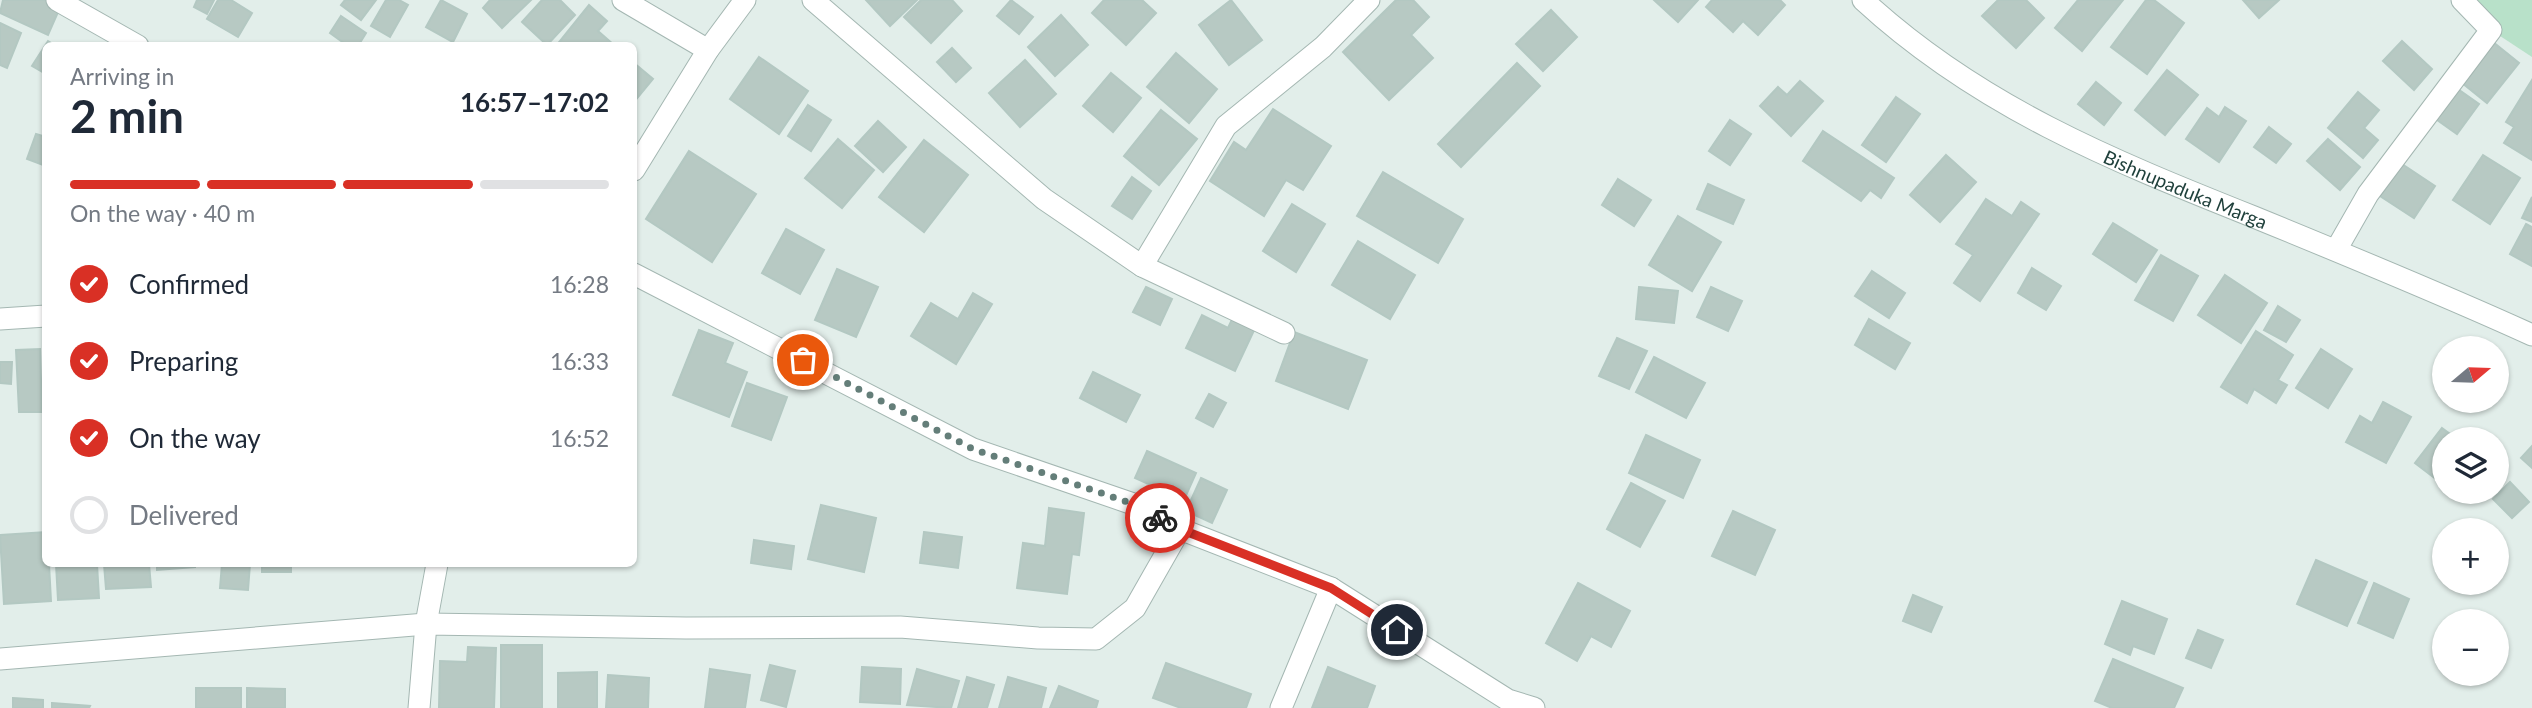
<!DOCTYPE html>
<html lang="en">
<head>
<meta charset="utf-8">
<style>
	body { margin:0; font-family:Lato,sans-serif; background:#f6f6f7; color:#1f2937; height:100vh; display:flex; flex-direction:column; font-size:26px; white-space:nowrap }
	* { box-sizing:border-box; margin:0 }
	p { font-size:23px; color:#747a83 }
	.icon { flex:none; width:38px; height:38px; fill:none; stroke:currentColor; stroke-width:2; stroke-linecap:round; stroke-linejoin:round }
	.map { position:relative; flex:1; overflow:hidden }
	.drawer { position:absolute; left:42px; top:42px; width:595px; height:525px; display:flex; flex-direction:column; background:#fff; border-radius:10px; box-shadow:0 2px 5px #0004 }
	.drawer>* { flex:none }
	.needle { width:46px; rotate:71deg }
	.tools { position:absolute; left:2432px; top:336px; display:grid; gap:14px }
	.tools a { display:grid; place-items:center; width:77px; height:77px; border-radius:50%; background:#fff; box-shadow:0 2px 5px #0004; font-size:35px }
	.pin { position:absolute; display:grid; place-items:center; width:60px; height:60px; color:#fff; margin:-30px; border:4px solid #fff; border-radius:50%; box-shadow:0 2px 7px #0007 }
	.courier { position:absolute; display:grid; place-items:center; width:70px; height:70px; margin:-35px; border:5px solid #d93025; border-radius:50%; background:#fff; color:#222; box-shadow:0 2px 9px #0007 }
	.summary em { font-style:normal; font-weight:700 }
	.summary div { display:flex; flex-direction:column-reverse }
	.summary { display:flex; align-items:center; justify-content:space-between; height:119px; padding:0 28px }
	h1 { font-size:46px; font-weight:700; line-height:52px }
	.bar { display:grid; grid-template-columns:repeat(4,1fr); gap:10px 7px; align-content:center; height:84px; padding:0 28px }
	.bar i { height:9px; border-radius:5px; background:#e0e1e3 }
	.bar .on { background:#d93025 }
	.bar p { grid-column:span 4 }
	ol { padding:0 28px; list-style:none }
	li { display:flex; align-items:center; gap:21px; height:77px }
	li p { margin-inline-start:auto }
	li .icon { padding:7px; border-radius:50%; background:#d93025; color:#fff; stroke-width:4 }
	li:last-child { color:#747a83 }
	li i { width:38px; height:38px; border:4px solid #e0e1e3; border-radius:50% }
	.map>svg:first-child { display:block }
</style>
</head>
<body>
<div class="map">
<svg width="2532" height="708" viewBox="0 0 2532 708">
	<rect width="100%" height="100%" fill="#e2eeea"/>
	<polygon fill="#b8e1c9" points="2462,0 2532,0 2532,57 2491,30"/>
	<g fill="#b7c9c3" stroke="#b3c8c2" stroke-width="2">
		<polygon points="3,0 56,0 62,3 48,35 0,13"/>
		<polygon points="197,0 214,0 207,14 194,7"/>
		<polygon points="218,0 231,0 252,13 238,37 207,19"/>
		<polygon points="345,0 376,0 361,20 341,5"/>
		<polygon points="386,0 399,0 408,5 390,37 371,26"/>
		<polygon points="441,0 467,14 453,42 426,27"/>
		<polygon points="490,0 531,0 502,28 483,8"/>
		<polygon points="542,0 560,0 575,15 547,45 522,22"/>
		<polygon points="866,0 917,0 890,26"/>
		<polygon points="921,0 952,0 962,11 931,43 904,17"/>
		<polygon points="1011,0 1033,17 1019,34 997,16"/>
		<polygon points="1104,0 1142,0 1156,13 1126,45 1092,13"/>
		<polygon points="1231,0 1262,40 1229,65 1199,25"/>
		<polygon points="1396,0 1413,0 1429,17 1411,35 1433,58 1389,100 1343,52"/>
		<polygon points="1654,0 1698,0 1678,22"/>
		<polygon points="1712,0 1780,0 1785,5 1758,35 1743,21 1733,32 1706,7"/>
		<polygon points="1998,0 2026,0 2044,18 2016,48 1982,16"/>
		<polygon points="2078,0 2123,0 2082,51 2055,28"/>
		<polygon points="2146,0 2154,0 2184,23 2147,74 2111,47"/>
		<polygon points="2243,0 2279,0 2259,18"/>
		<polygon points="589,5 607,21 598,31 614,45 556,46"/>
		<polygon points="1551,10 1577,37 1543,71 1516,44"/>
		<polygon points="1061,15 1088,45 1055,76 1028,47"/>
		<polygon points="341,16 366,33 358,46 348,46 330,33"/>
		<polygon points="0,23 21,33 7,68 0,65"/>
		<polygon points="48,41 56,46 46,46 46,74 32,66"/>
		<polygon points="2402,41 2432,69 2414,90 2383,61"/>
		<polygon points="2493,42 2519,63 2487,103 2461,82"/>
		<polygon points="952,48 971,68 956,82 937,62"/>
		<polygon points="1176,53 1217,89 1189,123 1147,87"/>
		<polygon points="759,57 808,91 779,134 730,99"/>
		<polygon points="1025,60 1056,94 1020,127 989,93"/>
		<polygon points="634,63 653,79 634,102"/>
		<polygon points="1517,63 1540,86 1461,167 1438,144"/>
		<polygon points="2167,70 2198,95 2165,135 2135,110"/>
		<polygon points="1111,73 1141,98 1113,132 1083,106"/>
		<polygon points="2532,80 2532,160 2504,143 2514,127 2506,122"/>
		<polygon points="1800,81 1823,101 1791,136 1760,106 1778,87 1787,95"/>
		<polygon points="2096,82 2121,103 2104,125 2078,104"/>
		<polygon points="2455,87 2479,104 2457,134 2433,117"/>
		<polygon points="2358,92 2379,110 2364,128 2378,140 2363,158 2328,128"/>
		<polygon points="1896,97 1920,114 1886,162 1862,145"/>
		<polygon points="808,105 831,120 811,151 788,136"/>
		<polygon points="2225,107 2246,121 2219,162 2186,139 2207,108 2219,117"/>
		<polygon points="1273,109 1331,146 1303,190 1286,180 1264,216 1210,181 1234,142 1246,150"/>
		<polygon points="1161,110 1197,139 1159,185 1124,156"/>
		<polygon points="1730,120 1751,134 1730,165 1709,151"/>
		<polygon points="878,121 906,147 883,172 855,146"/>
		<polygon points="2269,127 2291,144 2276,163 2254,147"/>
		<polygon points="1823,131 1894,178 1881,198 1870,190 1861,201 1803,161"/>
		<polygon points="36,134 46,137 46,166 27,159"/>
		<polygon points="838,139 874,170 842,208 805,178"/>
		<polygon points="2328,139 2360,167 2340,190 2307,161"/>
		<polygon points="924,140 968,175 924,232 879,197"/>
		<polygon points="689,151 756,194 712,262 646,219"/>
		<polygon points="1946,155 1976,182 1940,222 1910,195"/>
		<polygon points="2483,155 2520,178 2490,224 2453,200"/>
		<polygon points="2402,164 2435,186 2414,218 2380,196"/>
		<polygon points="1383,172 1463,219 1438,263 1357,216"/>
		<polygon points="1132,177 1151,191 1132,219 1112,206"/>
		<polygon points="1618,179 1651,200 1634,226 1602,205"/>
		<polygon points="1708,184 1744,200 1733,224 1697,209"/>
		<polygon points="2532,197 2532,222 2522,218"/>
		<polygon points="1986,199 2012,216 2021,202 2039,214 1980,301 1954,283 1973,255 1956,244"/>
		<polygon points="1292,204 1325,224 1296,272 1263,251"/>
		<polygon points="1678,216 1721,242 1692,291 1649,265"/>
		<polygon points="2113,223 2157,250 2136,282 2093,254"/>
		<polygon points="2526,224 2532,227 2532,266 2510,254"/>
		<polygon points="786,229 824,250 800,294 762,273"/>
		<polygon points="1358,241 1415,275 1390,319 1332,285"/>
		<polygon points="2161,255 2198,276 2173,321 2135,300"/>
		<polygon points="2032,268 2061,286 2046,310 2018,293"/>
		<polygon points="837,269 878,287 856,337 815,320"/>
		<polygon points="1872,271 1905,293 1889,318 1855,296"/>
		<polygon points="2225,275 2267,303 2241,343 2198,315"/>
		<polygon points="1146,287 1172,299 1160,325 1133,312"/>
		<polygon points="1639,287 1678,291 1674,323 1636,319"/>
		<polygon points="1711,287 1742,301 1728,331 1697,317"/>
		<polygon points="973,293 992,304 956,364 911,336 931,303 958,319"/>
		<polygon points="2278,306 2300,320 2286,342 2264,330"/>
		<polygon points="1235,313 1257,324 1235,371 1186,348 1202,315 1228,328"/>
		<polygon points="1869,319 1910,343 1895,369 1855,345"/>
		<polygon points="699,330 733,343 725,363 747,372 729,417 673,395"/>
		<polygon points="2256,331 2293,355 2278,380 2287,385 2276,403 2254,389 2247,403 2221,387"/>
		<polygon points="1294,332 1367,360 1348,409 1276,381"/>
		<polygon points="1617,338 1647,351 1629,389 1599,376"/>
		<polygon points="40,349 42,412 19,412 16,350"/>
		<polygon points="2321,349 2352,369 2328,408 2296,388"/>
		<polygon points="1654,357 1705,383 1686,418 1636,392"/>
		<polygon points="0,362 12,362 11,384 0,383"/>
		<polygon points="1093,372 1140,395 1126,422 1080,398"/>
		<polygon points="747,383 787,397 771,440 732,426"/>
		<polygon points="1209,394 1226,403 1213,427 1196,418"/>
		<polygon points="2383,402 2411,417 2386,463 2346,442 2360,416 2372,423"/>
		<polygon points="2442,428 2457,439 2445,439 2445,486 2415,463"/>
		<polygon points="1646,435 1700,460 1683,498 1629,473"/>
		<polygon points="2532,446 2532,468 2521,458"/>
		<polygon points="1147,451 1196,473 1184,500 1135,478"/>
		<polygon points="1201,478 1227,490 1212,523 1186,511"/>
		<polygon points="2510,482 2529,502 2512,518 2493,499"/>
		<polygon points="1631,483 1665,501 1640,547 1607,529"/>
		<polygon points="821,505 876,518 864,572 808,559"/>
		<polygon points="1049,508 1084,513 1079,555 1072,554 1067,594 1017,588 1023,543 1045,546"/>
		<polygon points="1733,511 1775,530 1755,575 1712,556"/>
		<polygon points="46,532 46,564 49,564 51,601 4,604 0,535"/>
		<polygon points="924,532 962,537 958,568 920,563"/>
		<polygon points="754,540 794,546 791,569 751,563"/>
		<polygon points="2316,560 2367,582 2347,626 2297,604"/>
		<polygon points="56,564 97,564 99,598 58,600"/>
		<polygon points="104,564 149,564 151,587 106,589"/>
		<polygon points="157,564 195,564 195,567 157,570"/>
		<polygon points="222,564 250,564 248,590 220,588"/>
		<rect x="262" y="564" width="29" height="8"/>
		<polygon points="1578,583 1630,611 1611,647 1591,636 1577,661 1546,643"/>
		<polygon points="2374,583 2409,599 2393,638 2358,623"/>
		<polygon points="1913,595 1942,607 1931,632 1903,621"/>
		<polygon points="2122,601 2167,619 2154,654 2133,646 2130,655 2105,644"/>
		<polygon points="2198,630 2223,640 2211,668 2186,658"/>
		<rect x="501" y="645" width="41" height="63"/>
		<polygon points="468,647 496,648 494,708 439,708 440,661 467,662"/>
		<polygon points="2113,659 2183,688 2174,708 2112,708 2095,701"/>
		<polygon points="1166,663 1251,694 1246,708 1181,708 1153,698"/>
		<polygon points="770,665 795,671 786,707 761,700"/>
		<polygon points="862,667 901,669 900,704 860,702"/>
		<polygon points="1328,667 1375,686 1367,708 1312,708"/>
		<polygon points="710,669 750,675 745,708 705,708"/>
		<polygon points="917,669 959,681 951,708 907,705"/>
		<polygon points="597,672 597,708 558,708 558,673"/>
		<polygon points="608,675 649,678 648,708 606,708"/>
		<polygon points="967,677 994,685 987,708 958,708"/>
		<polygon points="1008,677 1046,688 1041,708 999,708"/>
		<polygon points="1059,686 1098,701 1096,708 1050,708"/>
		<rect x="196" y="688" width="45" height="20"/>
		<polygon points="247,688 285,689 285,708 247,708"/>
		<polygon points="13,698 43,700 43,708 13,708"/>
		<polygon points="52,703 90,706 89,708 52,708"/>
	</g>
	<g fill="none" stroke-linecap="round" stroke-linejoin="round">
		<defs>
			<g id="minor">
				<polyline points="57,0 138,46"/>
				<polyline points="623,0 708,50"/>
				<polyline points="813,0 1044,199 1142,266 1284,333"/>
				<path id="s1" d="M1863,0C1978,106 2111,160 2254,217C2347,255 2440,293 2532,335"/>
				<polyline points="634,170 708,50 745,0"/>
				<polyline points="2336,250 2368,194 2491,30 2462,0"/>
				<polyline points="1142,266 1226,126 1323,47 1369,0"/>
				<polyline points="634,274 973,449 1139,506 1180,529 1331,588 1508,700 1534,708"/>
				<polyline points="0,319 46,316"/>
				<polyline points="0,659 426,624 686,628 900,627 1038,638 1096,639 1135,608 1180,529"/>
				<polyline points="419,708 426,624 437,564"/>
				<polyline points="1281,708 1331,588"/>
			</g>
		</defs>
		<use href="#minor" stroke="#a4b7b2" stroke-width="23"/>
		<use href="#minor" stroke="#fff" stroke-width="21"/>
	</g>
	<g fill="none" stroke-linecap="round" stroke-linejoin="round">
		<polyline stroke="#647e79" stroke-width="7" stroke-dasharray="0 12.6" points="803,360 973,449 1139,506 1160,518"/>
		<polyline stroke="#d93025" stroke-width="9" points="1160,518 1180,529 1331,588 1397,630"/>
	</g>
	<g text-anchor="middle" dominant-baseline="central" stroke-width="5" stroke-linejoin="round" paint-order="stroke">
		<g font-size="19" fill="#20413c" stroke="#f3faf7">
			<text stroke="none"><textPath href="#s1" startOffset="376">Bishnupaduka Marga</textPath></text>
		</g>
	</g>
</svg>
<div class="tools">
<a><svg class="needle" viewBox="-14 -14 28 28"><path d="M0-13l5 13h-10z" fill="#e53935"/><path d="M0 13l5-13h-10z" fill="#747a83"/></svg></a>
<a><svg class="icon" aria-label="layers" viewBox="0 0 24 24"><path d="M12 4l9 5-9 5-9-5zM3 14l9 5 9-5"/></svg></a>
<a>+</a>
<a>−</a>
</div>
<div class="pin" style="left:803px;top:360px;background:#ea580c"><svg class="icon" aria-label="bag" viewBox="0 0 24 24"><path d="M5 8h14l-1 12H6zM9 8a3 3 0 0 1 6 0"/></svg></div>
<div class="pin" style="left:1397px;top:630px;background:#1f2937"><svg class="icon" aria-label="home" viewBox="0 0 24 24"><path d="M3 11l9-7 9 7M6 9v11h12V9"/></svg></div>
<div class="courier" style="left:1160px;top:518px"><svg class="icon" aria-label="bike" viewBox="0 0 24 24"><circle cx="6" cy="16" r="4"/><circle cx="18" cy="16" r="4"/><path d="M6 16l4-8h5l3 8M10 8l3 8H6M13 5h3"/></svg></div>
<section class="drawer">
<div class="summary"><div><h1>2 min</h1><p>Arriving in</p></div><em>16:57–17:02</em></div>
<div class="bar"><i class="on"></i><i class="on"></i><i class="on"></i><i></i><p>On the way · 40 m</p></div>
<ol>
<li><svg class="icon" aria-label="check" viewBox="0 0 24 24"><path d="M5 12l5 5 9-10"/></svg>Confirmed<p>16:28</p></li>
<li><svg class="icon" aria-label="check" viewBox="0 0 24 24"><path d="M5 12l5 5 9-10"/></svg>Preparing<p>16:33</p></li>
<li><svg class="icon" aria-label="check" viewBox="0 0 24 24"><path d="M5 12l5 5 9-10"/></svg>On the way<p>16:52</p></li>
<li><i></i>Delivered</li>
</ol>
</section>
</div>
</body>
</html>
